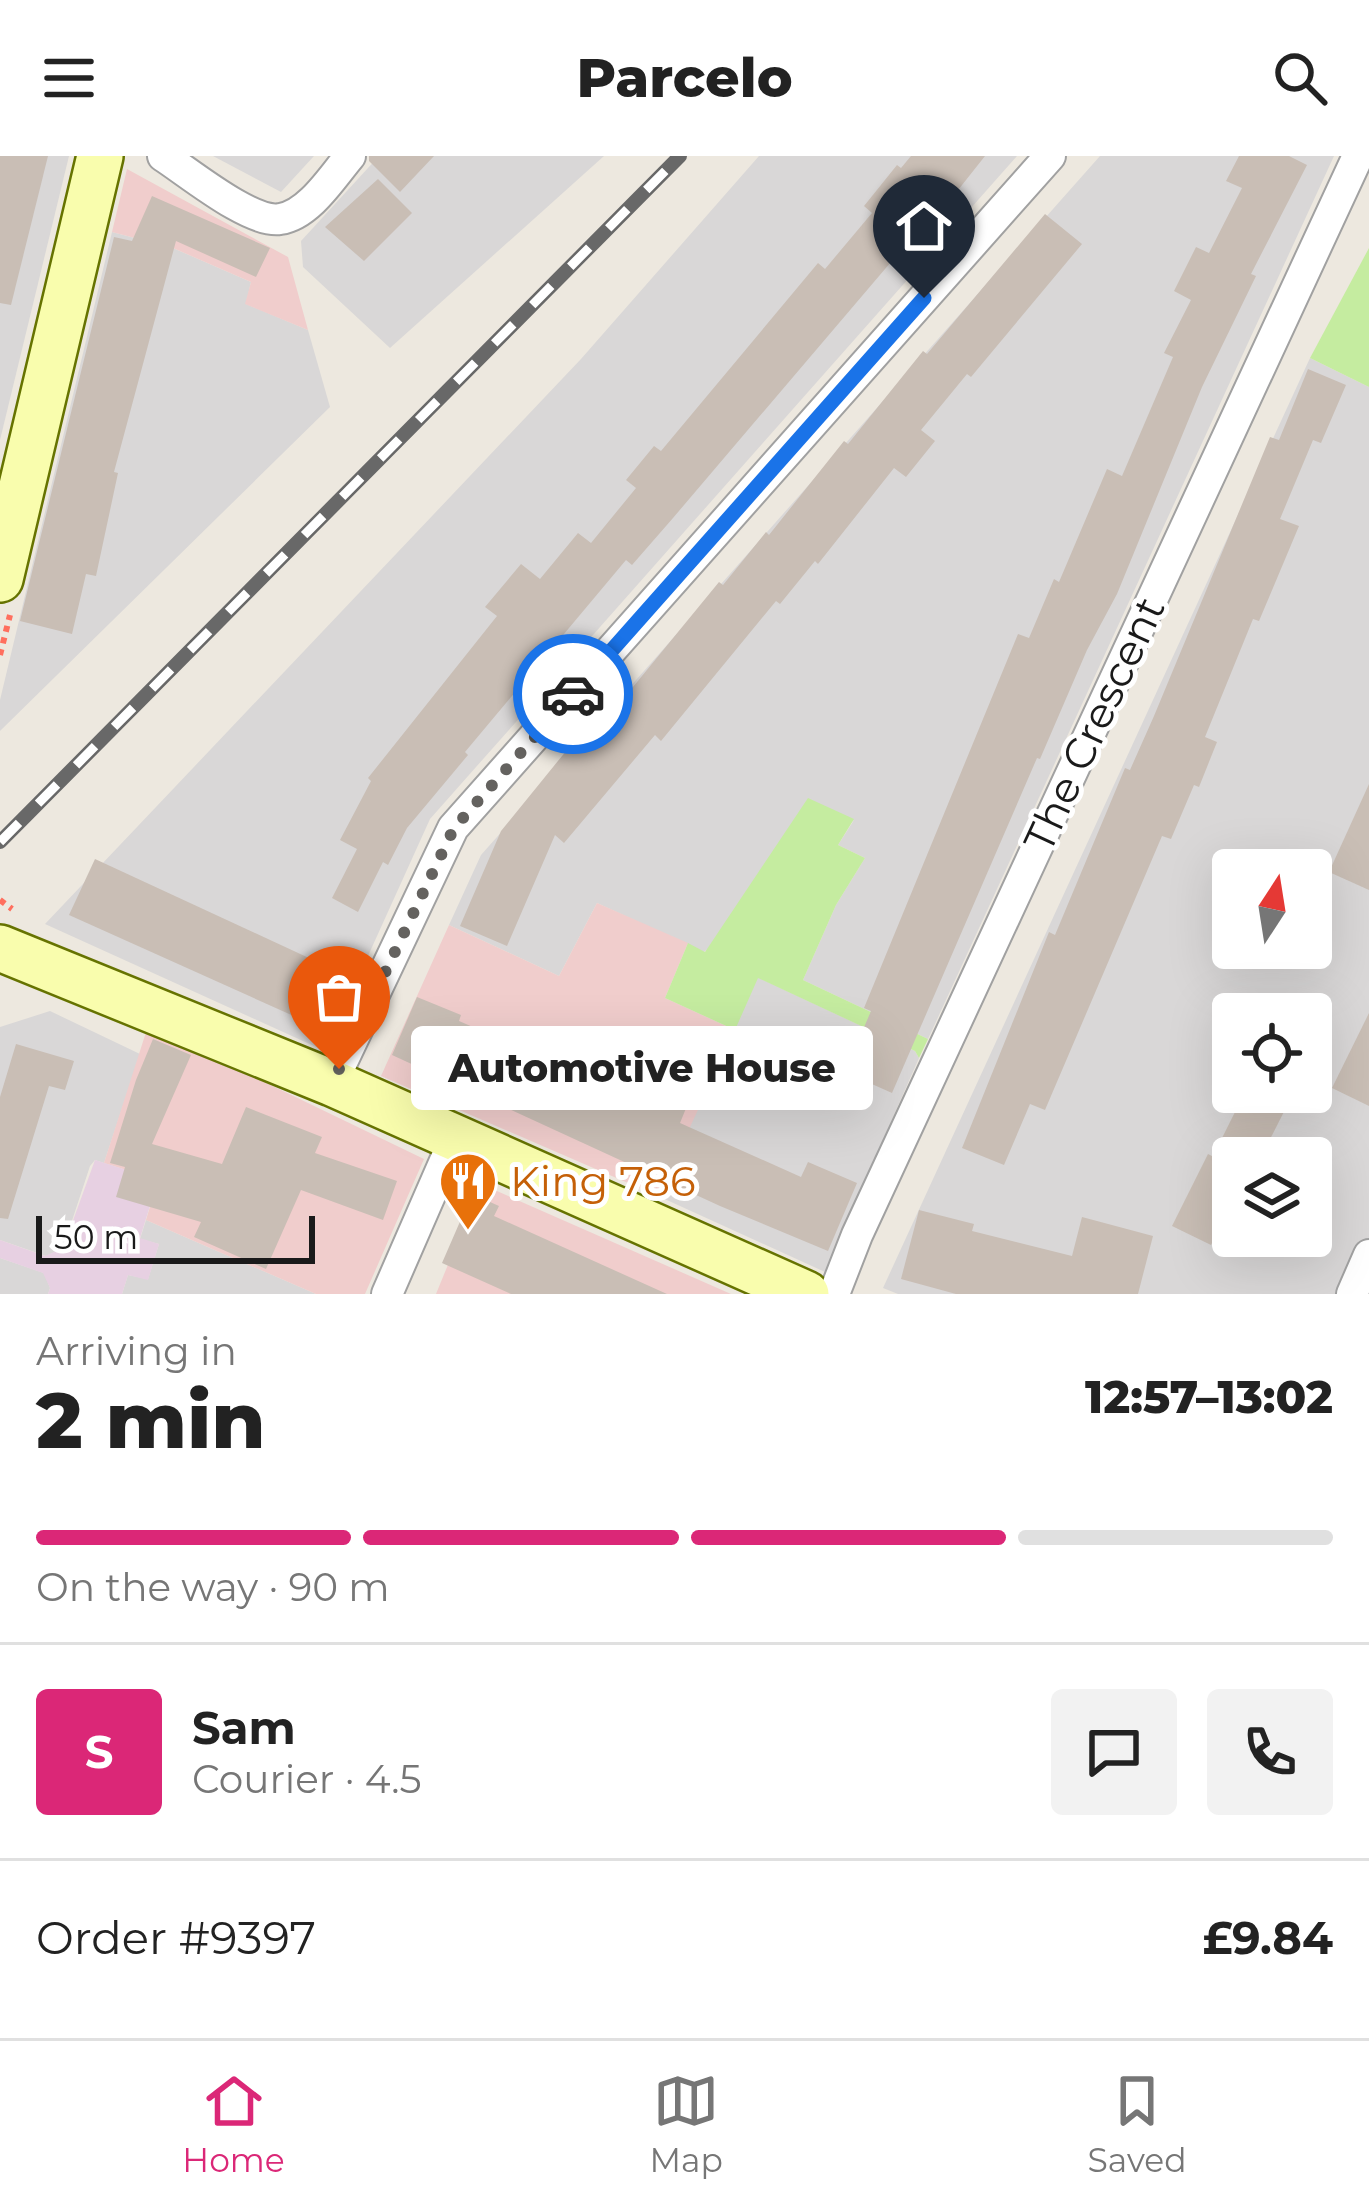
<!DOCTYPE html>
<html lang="en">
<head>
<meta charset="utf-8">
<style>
	body { margin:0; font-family:Montserrat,sans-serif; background:#f2f2f2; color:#222; height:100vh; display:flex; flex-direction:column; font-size:45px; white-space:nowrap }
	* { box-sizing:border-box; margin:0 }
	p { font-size:39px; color:#767676 }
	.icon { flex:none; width:66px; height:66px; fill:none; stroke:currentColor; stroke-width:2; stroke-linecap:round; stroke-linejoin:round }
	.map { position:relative; height:1138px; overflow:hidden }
	.drawer { display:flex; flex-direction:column; background:#fff; flex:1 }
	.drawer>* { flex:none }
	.needle { width:78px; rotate:12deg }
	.fabs { position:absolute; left:1212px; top:693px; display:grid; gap:24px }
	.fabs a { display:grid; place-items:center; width:120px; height:120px; border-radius:12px; background:#fff; box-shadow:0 12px 48px #0002; font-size:60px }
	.scale { position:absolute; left:36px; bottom:30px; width:279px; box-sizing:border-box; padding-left:12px; border:6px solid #1a1a1a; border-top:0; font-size:33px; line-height:42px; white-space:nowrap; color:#1a1a1a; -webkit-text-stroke:9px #fff; paint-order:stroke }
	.pin { position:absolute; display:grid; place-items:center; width:102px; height:102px; color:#fff; margin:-123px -51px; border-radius:50% 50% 50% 0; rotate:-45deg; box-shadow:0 0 12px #0007 }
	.pin .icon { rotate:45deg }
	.courier { position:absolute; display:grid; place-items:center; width:120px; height:120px; margin:-60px; border:9px solid #1a73e8; border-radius:50%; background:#fff; color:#222; box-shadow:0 3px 15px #0007 }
	.bubble { position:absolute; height:84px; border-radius:12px; background:#fff; box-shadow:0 12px 48px #0002; font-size:39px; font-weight:800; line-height:84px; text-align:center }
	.head em { font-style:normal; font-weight:800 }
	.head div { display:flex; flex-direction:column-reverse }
	.head { display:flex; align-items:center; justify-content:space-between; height:204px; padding:0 36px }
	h1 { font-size:78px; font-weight:800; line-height:90px }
	.bar { display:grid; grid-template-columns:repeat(4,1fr); gap:18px 12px; align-content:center; height:144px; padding:0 36px }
	.bar i { height:15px; border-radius:9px; background:#e0e0e0 }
	.bar .active { background:#db2777 }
	.bar p { grid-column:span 4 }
	.line { display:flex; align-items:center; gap:30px; padding:0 36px; border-top:3px solid #e0e0e0 }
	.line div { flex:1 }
	.round { display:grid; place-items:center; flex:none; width:126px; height:126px; border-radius:12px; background:#f2f2f2 }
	header { display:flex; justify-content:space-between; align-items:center; height:156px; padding:0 36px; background:#fff; font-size:54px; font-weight:800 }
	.dock { display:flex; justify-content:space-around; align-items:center; height:168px; border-top:3px solid #e0e0e0; background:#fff; font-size:33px; color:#767676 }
	.dock a { display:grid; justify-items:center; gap:6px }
	.dock .active { color:#db2777 }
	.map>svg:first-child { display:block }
</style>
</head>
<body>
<header><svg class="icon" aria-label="menu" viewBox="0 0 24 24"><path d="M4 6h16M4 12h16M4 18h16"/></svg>Parcelo<svg class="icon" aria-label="search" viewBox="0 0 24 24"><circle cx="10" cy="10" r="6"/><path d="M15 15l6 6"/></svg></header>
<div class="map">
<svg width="1369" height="1138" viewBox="0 0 1369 1138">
	<rect width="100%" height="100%" fill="#ede8df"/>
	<g fill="#d9d7d7" fill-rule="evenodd">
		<polygon points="0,0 69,0 0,284"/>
		<polygon points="213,0 314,0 281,36"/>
		<polygon points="379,0 604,0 390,192 303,111 301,85"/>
		<polygon points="759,0 1017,0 430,663 325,895 45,768 581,203"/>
		<polygon points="1100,0 1334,0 928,883 803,824 836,749 865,702 838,689 854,664 704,796 597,747 559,820 449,769 481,699"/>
		<polygon points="112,76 173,92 251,126 246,148 308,174 330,251 0,575 0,544"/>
		<path d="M1310,202L1369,231V1138H898L883,1132ZM1233,714H1311V792H1233ZM1233,858H1311V936H1233ZM1233,1002H1311V1080H1233Z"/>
		<polygon points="757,821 915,895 919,902 825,1116 658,1040"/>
		<polygon points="50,855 140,898 104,1007 95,1004 90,1010 63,1092 46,1100 0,1084 0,871"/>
		<polygon points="146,1064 316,1138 122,1138 128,1119 148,1123 159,1088 140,1083"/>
		<polygon points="0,1102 44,1117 50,1132 48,1138 0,1138"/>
	</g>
	<g fill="#f0cdcc">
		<polygon points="127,13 288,101 308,174 245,148 251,126 173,92 112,76"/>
		<polygon points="597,747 688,787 665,842 735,874 658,1040 381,920 449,769 559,820"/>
		<polygon points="148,870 424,1003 365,1138 316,1138 146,1064 158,1024 104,1007"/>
		<polygon points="481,1028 731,1138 436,1138"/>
	</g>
	<polygon fill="#e7d0e2" points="95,1004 158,1024 140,1082 159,1088 148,1124 128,1119 122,1138 48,1138 50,1132 43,1117 0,1102 0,1084 45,1100 63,1092"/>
	<g fill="#c5eca0">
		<polygon points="1369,92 1369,231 1310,202"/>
		<polygon points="808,642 854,663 838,689 865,702 836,749 803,824 928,883 919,902 915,895 758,822 735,874 665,842 688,787 705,796"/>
	</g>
	<g fill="#c9beb5">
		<polygon points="0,0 48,0 11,149 0,147"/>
		<polygon points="369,0 434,0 400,36 369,5"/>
		<polygon points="911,0 985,0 913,91 908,86 673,362 632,409 626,404 465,596 468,599 407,672 388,709 383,706 358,756 332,742 357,693 340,684 371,625 368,622 497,460 485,451 521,408 540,423 578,377 591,387 636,332 626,324 654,290 661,295 818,107 825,113 872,57 864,50 897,9 901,12"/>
		<polygon points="1239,0 1289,0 1307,9 1251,118 1256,120 1202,231 1117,438 1087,494 1040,603 1037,602 892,937 845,916 871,855 864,852 1018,478 1029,482 1054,423 1059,426 1107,313 1122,320 1173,201 1164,197 1191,144 1174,135 1196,91 1209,97 1242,32 1226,25"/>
		<polygon points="378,23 412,57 364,105 325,71"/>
		<polygon points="152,40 270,92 256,121 176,85 114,316 118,317 96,420 86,418 72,478 20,465 114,81 132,85"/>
		<polygon points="1045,58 1082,88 971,221 967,218 921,274 935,285 906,321 894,312 818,408 815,405 780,448 776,445 661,585 655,579 564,687 555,679 507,790 460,770 501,675 562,600 602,554 610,559 719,426 723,429 766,376 769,379 844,285 848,288 923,195 927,198"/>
		<polygon points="1308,213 1346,229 1321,287 1313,284 1280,363 1299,370 1259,465 1253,463 1205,581 1217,586 1199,631 1194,629 1171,683 1162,680 1045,954 1030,948 1004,1009 962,992 1049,776 1055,779 1125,612 1130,614 1154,560 1270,281 1279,284"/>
		<polygon points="1369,628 1369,734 1329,716"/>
		<polygon points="95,703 352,822 327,875 69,759"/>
		<polygon points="417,841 461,859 459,865 524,893 528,884 576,905 581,893 691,940 680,967 801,1021 808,1006 857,1027 828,1095 720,1050 392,899"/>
		<polygon points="1369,857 1369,950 1332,932"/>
		<polygon points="153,883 191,899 152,988 222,1008 246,951 322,981 315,997 397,1025 383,1064 301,1034 266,1113 194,1081 201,1066 116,1041 125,1011 110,1007 136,924"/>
		<polygon points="16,888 74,905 65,934 49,930 8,1063 0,1062 0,941"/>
		<polygon points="1245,936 1294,936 1261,1001 1222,982"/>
		<polygon points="1208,998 1233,1011 1233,1045 1211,1089 1172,1070"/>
		<polygon points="472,1038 499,1050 494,1060 667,1138 511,1138 442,1107"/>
		<polygon points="919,1054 974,1068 972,1075 1072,1100 1082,1061 1153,1080 1138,1138 956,1138 901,1123"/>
	</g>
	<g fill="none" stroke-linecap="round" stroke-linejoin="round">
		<defs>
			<g id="street">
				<path d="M163,0C188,16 251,68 280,63C309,59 333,20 350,0"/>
				<polyline points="332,927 453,672 1050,0"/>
				<polyline points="387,1138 455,982"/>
				<polyline points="834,1138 857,1079 1358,0"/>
				<polyline points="1352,1138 1369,1099"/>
			</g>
			<g id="secondary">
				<polyline points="0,423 100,0"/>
				<polyline points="0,792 332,927 806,1138"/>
			</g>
		</defs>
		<use href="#street" stroke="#a1a1a1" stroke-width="34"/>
		<use href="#secondary" stroke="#667300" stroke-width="50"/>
		<g stroke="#ff6f5e" stroke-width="6" stroke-dasharray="6 6" stroke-linecap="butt">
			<polyline points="0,499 10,459"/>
			<polyline points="0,744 12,753"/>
		</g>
		<use href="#street" stroke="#fff" stroke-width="30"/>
		<use href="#secondary" stroke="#f9fdad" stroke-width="45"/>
		<defs>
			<polyline id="rail" points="0,686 680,0"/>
		</defs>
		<use href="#rail" stroke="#686868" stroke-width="14"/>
		<use href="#rail" stroke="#fff" stroke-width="9" stroke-dasharray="27" stroke-linecap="butt"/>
	</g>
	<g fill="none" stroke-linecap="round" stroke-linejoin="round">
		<polyline stroke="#64625f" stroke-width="12" stroke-dasharray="0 21.6" points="339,913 454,672 573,538"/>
		<polyline stroke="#1a73e8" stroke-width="15" points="573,538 924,142"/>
	</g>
	<defs>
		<symbol id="restaurant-pin" viewBox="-11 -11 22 30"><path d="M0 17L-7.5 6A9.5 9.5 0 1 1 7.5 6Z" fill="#e8710a" stroke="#fff"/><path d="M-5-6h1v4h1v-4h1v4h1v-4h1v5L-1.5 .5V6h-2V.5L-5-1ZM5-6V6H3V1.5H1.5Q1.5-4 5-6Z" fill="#fff"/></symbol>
	</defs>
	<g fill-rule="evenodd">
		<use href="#restaurant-pin" x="435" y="992" width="66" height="90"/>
	</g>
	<g text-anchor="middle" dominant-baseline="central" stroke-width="10" stroke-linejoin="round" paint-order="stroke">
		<g font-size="42" fill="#1a1a1a" stroke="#fff">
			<text transform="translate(1094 568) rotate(-65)">The Crescent</text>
		</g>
		<g font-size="42" fill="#c56008" stroke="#fff" text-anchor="start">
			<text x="510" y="1025">King 786</text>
		</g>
	</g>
</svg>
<div class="fabs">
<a><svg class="needle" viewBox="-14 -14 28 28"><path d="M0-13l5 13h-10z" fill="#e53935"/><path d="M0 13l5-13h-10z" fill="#767676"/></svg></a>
<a><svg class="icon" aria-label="locate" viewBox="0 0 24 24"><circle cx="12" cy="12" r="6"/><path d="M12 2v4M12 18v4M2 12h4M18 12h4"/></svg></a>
<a><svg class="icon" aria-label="layers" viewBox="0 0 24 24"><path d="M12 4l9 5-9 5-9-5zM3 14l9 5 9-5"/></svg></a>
</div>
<div class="scale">50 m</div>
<div class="pin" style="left:339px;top:913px;background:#ea580c"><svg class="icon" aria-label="bag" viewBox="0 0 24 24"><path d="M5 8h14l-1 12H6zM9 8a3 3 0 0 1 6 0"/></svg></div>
<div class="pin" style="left:924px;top:142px;background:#1f2937"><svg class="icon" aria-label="home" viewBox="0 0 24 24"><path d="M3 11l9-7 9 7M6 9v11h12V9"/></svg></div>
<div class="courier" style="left:573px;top:538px"><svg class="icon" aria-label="car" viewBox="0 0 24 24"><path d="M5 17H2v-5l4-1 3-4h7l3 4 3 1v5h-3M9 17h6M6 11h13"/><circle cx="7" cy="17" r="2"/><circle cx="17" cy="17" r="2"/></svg></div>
<div class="bubble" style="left:411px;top:870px;width:462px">Automotive House</div>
</div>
<section class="drawer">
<div class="head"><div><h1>2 min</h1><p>Arriving in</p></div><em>12:57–13:02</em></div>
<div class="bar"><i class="active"></i><i class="active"></i><i class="active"></i><i></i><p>On the way · 90 m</p></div>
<div class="line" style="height:216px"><b class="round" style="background:#db2777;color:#fff">S</b><div><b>Sam</b><p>Courier · 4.5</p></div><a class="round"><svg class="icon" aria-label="chat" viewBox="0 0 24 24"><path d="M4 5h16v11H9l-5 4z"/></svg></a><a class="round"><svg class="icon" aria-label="phone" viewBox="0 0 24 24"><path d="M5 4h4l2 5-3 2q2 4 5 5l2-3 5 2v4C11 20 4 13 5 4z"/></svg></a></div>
<div class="line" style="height:156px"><div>Order #9397</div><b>£9.84</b></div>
</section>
<nav class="dock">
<a class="active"><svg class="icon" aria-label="home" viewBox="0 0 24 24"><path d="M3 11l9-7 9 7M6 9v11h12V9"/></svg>Home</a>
<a><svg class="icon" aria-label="map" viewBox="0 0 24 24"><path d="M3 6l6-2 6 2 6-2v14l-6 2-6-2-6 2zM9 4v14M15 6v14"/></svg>Map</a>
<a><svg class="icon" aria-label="saved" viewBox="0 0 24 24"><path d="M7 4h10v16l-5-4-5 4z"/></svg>Saved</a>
</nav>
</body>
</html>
